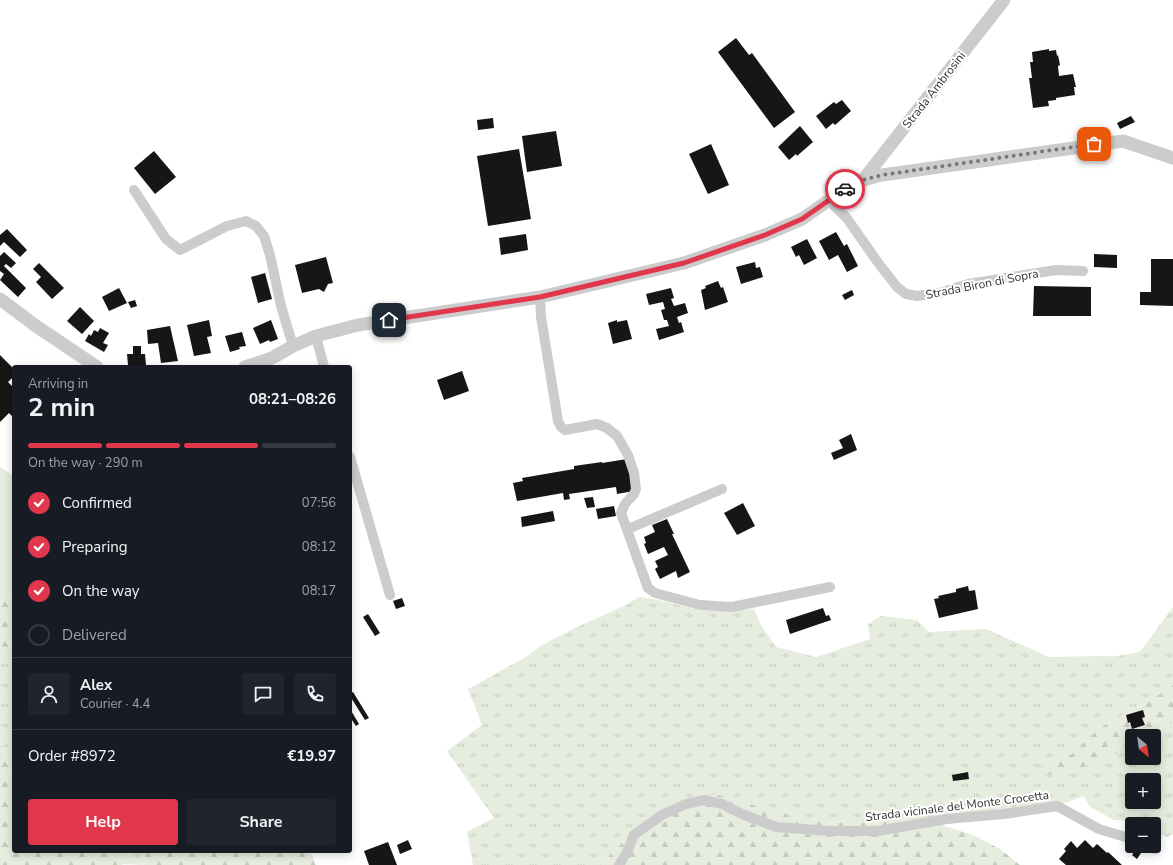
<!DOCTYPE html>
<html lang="en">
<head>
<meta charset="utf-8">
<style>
	body { margin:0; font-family:"Nunito Sans",sans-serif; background:#20242c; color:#f1f3f6; height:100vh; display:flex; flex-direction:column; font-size:15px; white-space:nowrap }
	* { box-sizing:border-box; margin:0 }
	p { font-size:13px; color:#9ea1a6 }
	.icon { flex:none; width:22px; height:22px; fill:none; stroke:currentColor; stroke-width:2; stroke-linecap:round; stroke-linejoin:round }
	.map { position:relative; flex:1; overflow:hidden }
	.side { position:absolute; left:12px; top:365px; width:340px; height:488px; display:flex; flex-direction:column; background:#171b24; border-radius:4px; box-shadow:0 2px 10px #0003 }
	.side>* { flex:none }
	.needle { width:26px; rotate:151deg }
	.tools { position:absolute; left:1125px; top:729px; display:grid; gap:8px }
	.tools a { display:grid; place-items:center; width:36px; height:36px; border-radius:4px; background:#171b24; box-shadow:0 2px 10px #0003; font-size:20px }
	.pin { position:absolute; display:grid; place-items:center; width:34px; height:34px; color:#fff; margin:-17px; border-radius:8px; box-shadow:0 2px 6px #0006 }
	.courier { position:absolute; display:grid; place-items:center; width:40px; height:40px; margin:-20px; border:3px solid #e0374d; border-radius:50%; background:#fff; color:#222; box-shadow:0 1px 5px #0007 }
	.summary em { font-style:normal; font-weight:700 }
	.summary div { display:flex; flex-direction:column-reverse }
	.summary { display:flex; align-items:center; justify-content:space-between; height:68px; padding:0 16px }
	h1 { font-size:26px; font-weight:700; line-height:30px }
	.bar { display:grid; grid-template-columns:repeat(4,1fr); gap:6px 4px; align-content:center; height:48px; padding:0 16px }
	.bar i { height:5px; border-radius:3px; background:#363941 }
	.bar .on { background:#e0374d }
	.bar p { grid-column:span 4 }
	.line { display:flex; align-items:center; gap:10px; padding:0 16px; border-top:1px solid #363941 }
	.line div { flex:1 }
	.round { display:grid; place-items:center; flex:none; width:42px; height:42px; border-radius:4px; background:#20242c }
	ol { padding:0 16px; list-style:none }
	li { display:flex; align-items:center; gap:12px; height:44px }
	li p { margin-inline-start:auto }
	li .icon { padding:4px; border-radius:50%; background:#e0374d; color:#fff; stroke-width:4 }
	li:last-child { color:#9ea1a6 }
	li i { width:22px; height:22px; border:2px solid #363941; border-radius:50% }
	.cta { display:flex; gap:8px; margin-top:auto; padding:8px 16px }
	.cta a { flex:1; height:46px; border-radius:4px; background:#e0374d; color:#fff; font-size:16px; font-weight:700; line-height:46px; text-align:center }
	.cta a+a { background:#20242c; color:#f1f3f6 }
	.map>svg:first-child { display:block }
</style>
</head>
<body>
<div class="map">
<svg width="1173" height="865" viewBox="0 0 1173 865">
	<defs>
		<pattern id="grass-tufts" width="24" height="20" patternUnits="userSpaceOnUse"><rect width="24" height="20" fill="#e6ecde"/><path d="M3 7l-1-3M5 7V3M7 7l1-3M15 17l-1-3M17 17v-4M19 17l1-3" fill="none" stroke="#c6cbbf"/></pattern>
		<pattern id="forest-firs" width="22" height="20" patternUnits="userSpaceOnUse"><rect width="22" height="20" fill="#e6ecde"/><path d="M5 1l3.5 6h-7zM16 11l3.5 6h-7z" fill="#c6cbbf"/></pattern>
	</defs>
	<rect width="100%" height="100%" fill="#fff"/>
	<g fill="url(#grass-tufts)" fill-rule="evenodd">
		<path d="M639,597C660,599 680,606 700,610C718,612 736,610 754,609L761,625L776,647L816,657L870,639L868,624L881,616L917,620L929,632L986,629L1049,657L1117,656L1140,652L1173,607V685L1145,704L1103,726L1086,740L1072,754L1048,761L1036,775L1070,771L1132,744V758H1154V736H1146L1173,722V834L1167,837L1154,832V824H1135L1128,821L1114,820L1090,807L1084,796L1057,806L925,822L915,814L872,823H843L802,818L767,810L743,801L640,825L600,865H473L467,832L494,818L447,751L482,725L468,689L526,657L542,645L575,628L624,606ZM1132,780H1154V802H1132Z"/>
		<polygon points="0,646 14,648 14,779 9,769 0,735"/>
		<polygon points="113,851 144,851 147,863 142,865 122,864"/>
	</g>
	<g fill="url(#forest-firs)">
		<polygon points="0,586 14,601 14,648 0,646"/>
		<path d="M1173,685V722L1146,736H1132V744C1102,762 1071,774 1036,775L1035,771L1048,761L1072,754L1086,740L1103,726L1145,704Z"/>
		<polygon points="0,735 9,769 14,779 14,851 113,851 122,864 124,865 0,865"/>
		<polygon points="714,794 743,801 767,810 802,818 843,823 872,823 915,814 941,825 973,835 1000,849 1020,865 600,865 640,825 678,808"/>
		<polygon points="144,851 301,851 304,853 312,854 316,865 142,865 147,863"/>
	</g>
	<polygon fill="#e6ecde" points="0,467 14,476 14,601 0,586"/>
	<g fill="#161616">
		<polygon points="736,38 749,55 752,53 795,112 774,128 718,52"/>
		<polygon points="1049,49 1049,51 1056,50 1057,56 1058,55 1060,65 1058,66 1059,76 1073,74 1076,87 1074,87 1075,95 1056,98 1056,100 1048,101 1049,106 1033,108 1029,78 1032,78 1030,62 1033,62 1032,52"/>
		<polygon points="842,100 851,111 835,125 833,123 826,129 816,116 834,102 836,104"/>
		<polygon points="1131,116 1135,122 1120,129 1117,123"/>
		<polygon points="493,118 494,128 478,130 477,120"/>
		<polygon points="800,126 813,142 797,156 796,154 789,160 778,147"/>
		<polygon points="556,131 562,166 527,172 522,136"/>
		<polygon points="711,144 729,185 708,194 689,154"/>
		<polygon points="519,149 531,219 488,226 477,156"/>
		<polygon points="154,151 176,177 155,194 134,168"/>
		<polygon points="7,229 27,250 20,257 4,242 0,246 0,235"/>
		<polygon points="836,232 844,246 847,244 858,266 847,272 838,255 829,260 819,241"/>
		<polygon points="526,234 528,250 501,255 499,238"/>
		<polygon points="807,239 817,258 804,265 799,255 796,257 791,247"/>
		<polygon points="4,252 16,263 11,268 6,264 4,266 26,288 18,297 0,280 4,274 0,271 0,256"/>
		<polygon points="1094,254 1117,255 1117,268 1094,267"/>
		<polygon points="326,257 333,283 328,284 324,292 319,289 302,293 295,265"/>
		<polygon points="1151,259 1173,259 1173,306 1140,305 1140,292 1151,292"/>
		<polygon points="755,262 756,268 760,267 763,277 741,284 736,267"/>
		<polygon points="39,263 64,288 52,299 36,282 41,277 33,269"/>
		<polygon points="265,273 272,299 258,303 251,277"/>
		<polygon points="718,281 721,288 723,287 728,302 705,310 701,290 706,288 705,286"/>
		<polygon points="1034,286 1091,287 1091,316 1033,316"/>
		<polygon points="119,288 127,303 109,311 102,297"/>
		<polygon points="671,288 674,298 671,299 674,306 685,303 688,313 677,317 679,323 681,322 684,332 659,340 656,329 669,326 667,320 664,320 661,310 665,309 663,302 649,305 646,294"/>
		<polygon points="852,290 854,295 845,300 842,295"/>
		<polygon points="135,300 137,306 131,308 128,302"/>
		<polygon points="80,307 94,321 82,334 67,321"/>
		<polygon points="209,320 212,336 207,337 211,353 194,356 187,325"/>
		<polygon points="271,320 278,339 270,342 269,340 260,344 253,328"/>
		<polygon points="617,320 617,322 627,320 632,339 613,344 608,323"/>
		<polygon points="170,326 178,361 161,363 158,343 148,344 147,330"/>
		<polygon points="100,328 109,333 103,343 108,345 104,352 85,341 89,334 91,336 94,330 98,332"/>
		<polygon points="242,332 246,346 239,347 240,349 230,352 225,336"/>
		<polygon points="133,346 141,346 141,354 145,354 146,365 128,365 127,354 133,354"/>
		<polygon points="0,355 14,369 14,376 8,382 14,388 14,418 9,413 0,422"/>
		<polygon points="462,371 469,391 444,400 437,380"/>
		<polygon points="851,434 857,450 834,460 831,453 843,448 839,440"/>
		<polygon points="627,459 634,491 617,494 616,487 569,494 570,499 564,500 563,493 517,501 513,483 523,481 522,478 574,469 574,466 602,462 602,463"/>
		<polygon points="593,497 595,507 587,508 584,498"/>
		<polygon points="743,503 755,526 737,535 724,513"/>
		<polygon points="614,506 616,516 598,519 596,509"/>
		<polygon points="553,511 555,521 522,527 521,517"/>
		<polygon points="667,519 674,534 672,534 690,572 678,578 676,571 660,579 655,569 658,567 655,561 668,555 664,547 648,554 644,544 646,543 644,537 655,532 652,525"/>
		<polygon points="968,586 969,591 975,590 978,609 939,618 934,599 939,598 938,596 956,592 956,589"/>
		<polygon points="402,598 405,606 396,609 393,601"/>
		<polygon points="823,608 826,616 829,615 831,620 790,634 786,620"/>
		<polygon points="368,614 380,633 375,636 363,617"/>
		<polygon points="353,692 369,718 365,720 350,696 350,694"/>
		<polygon points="350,709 359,724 356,726 350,717"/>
		<polygon points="1143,710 1145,717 1142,718 1145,725 1132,729 1130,722 1128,723 1126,715"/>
		<polygon points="968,772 969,779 953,781 952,775"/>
		<polygon points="408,840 412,849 400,854 397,845"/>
		<polygon points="1085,840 1093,848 1097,844 1107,853 1108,852 1122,865 1066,865 1059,859 1066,851 1064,849 1071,841 1077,848"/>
		<polygon points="388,842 397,865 369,865 364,851"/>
		<polygon points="1136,849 1141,853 1137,859 1132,855"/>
	</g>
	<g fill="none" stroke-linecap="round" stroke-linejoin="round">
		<g stroke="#ccc" stroke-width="10">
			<polyline points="134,190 166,239 180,250 227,226 246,221 256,226 264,236 270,255 281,306 293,346"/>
			<polyline points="829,201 846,217 879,264 897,287 906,294 917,296 940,293 968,284 1056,270 1083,271"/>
			<polyline points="540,297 541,317 558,421 561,427 565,430 597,424 607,428 617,436 628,455 634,473 636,489 634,494 625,504 621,513 648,588 655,593 700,605 732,607 830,587"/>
			<polyline points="316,336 324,367"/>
			<polyline points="350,457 390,595"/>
			<polyline points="628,529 722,489"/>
			<polyline points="1149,846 1155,849"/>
			<polyline points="619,865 627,852 634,835 662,815 686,804 704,800 722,804 742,814 776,827 829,831 878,831 947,819 1004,814 1057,806 1099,829 1132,839"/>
		</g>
		<g stroke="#ccc" stroke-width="13">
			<polyline points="863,180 1004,0"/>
			<polyline points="0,299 36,326 97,367"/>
			<polyline points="245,367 272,358 293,346 316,336 358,325 540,297 684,263 765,235 802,219 845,189 863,180 882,175 1123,141 1173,158"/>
		</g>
	</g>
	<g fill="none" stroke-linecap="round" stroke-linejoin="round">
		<polyline stroke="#787878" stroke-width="4" stroke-dasharray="0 7.2" points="845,189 863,180 882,175 1094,144"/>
		<polyline stroke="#e0374d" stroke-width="5" points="389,320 540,297 684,263 765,235 802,219 845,189"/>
	</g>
	<g text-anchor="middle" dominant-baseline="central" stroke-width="4" stroke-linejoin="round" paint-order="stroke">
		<g font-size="12" fill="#2f2f2f" stroke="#fff">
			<text transform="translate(934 90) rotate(-52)">Strada Ambrosini</text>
			<text transform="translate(982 284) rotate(-11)">Strada Biron di Sopra</text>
			<text transform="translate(957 806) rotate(-7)">Strada vicinale del Monte Crocetta</text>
		</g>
	</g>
</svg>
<div class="tools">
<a><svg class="needle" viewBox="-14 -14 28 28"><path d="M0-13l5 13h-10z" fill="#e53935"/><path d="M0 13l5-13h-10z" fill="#9ea1a6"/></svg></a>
<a>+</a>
<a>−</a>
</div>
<div class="pin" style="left:1094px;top:144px;background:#ea580c"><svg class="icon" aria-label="bag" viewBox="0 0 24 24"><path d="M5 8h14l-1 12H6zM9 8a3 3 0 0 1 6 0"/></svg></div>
<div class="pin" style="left:389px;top:320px;background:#1f2937"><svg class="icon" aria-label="home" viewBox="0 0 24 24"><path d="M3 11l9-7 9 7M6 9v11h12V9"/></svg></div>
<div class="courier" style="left:845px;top:189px"><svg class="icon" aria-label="car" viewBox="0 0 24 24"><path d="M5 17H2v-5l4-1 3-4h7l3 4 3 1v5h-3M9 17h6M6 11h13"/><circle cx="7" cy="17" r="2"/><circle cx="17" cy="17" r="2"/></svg></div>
<section class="side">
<div class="summary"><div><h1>2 min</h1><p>Arriving in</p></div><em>08:21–08:26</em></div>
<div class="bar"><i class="on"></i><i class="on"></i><i class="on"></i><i></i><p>On the way · 290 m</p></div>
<ol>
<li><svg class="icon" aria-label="check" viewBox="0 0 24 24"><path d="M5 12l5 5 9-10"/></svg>Confirmed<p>07:56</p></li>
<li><svg class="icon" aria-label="check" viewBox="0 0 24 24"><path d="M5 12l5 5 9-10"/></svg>Preparing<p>08:12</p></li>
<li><svg class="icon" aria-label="check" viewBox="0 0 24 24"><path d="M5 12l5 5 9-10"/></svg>On the way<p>08:17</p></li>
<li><i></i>Delivered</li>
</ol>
<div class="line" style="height:72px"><a class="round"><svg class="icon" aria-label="person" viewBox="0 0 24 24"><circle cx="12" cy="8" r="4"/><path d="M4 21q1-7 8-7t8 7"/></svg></a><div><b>Alex</b><p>Courier · 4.4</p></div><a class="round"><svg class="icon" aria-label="chat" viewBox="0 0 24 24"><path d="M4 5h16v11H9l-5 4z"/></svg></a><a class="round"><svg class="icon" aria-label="phone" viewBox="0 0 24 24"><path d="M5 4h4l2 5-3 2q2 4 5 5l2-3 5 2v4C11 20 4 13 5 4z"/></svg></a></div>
<div class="line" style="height:52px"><div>Order #8972</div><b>€19.97</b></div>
<div class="cta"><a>Help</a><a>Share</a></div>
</section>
</div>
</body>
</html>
